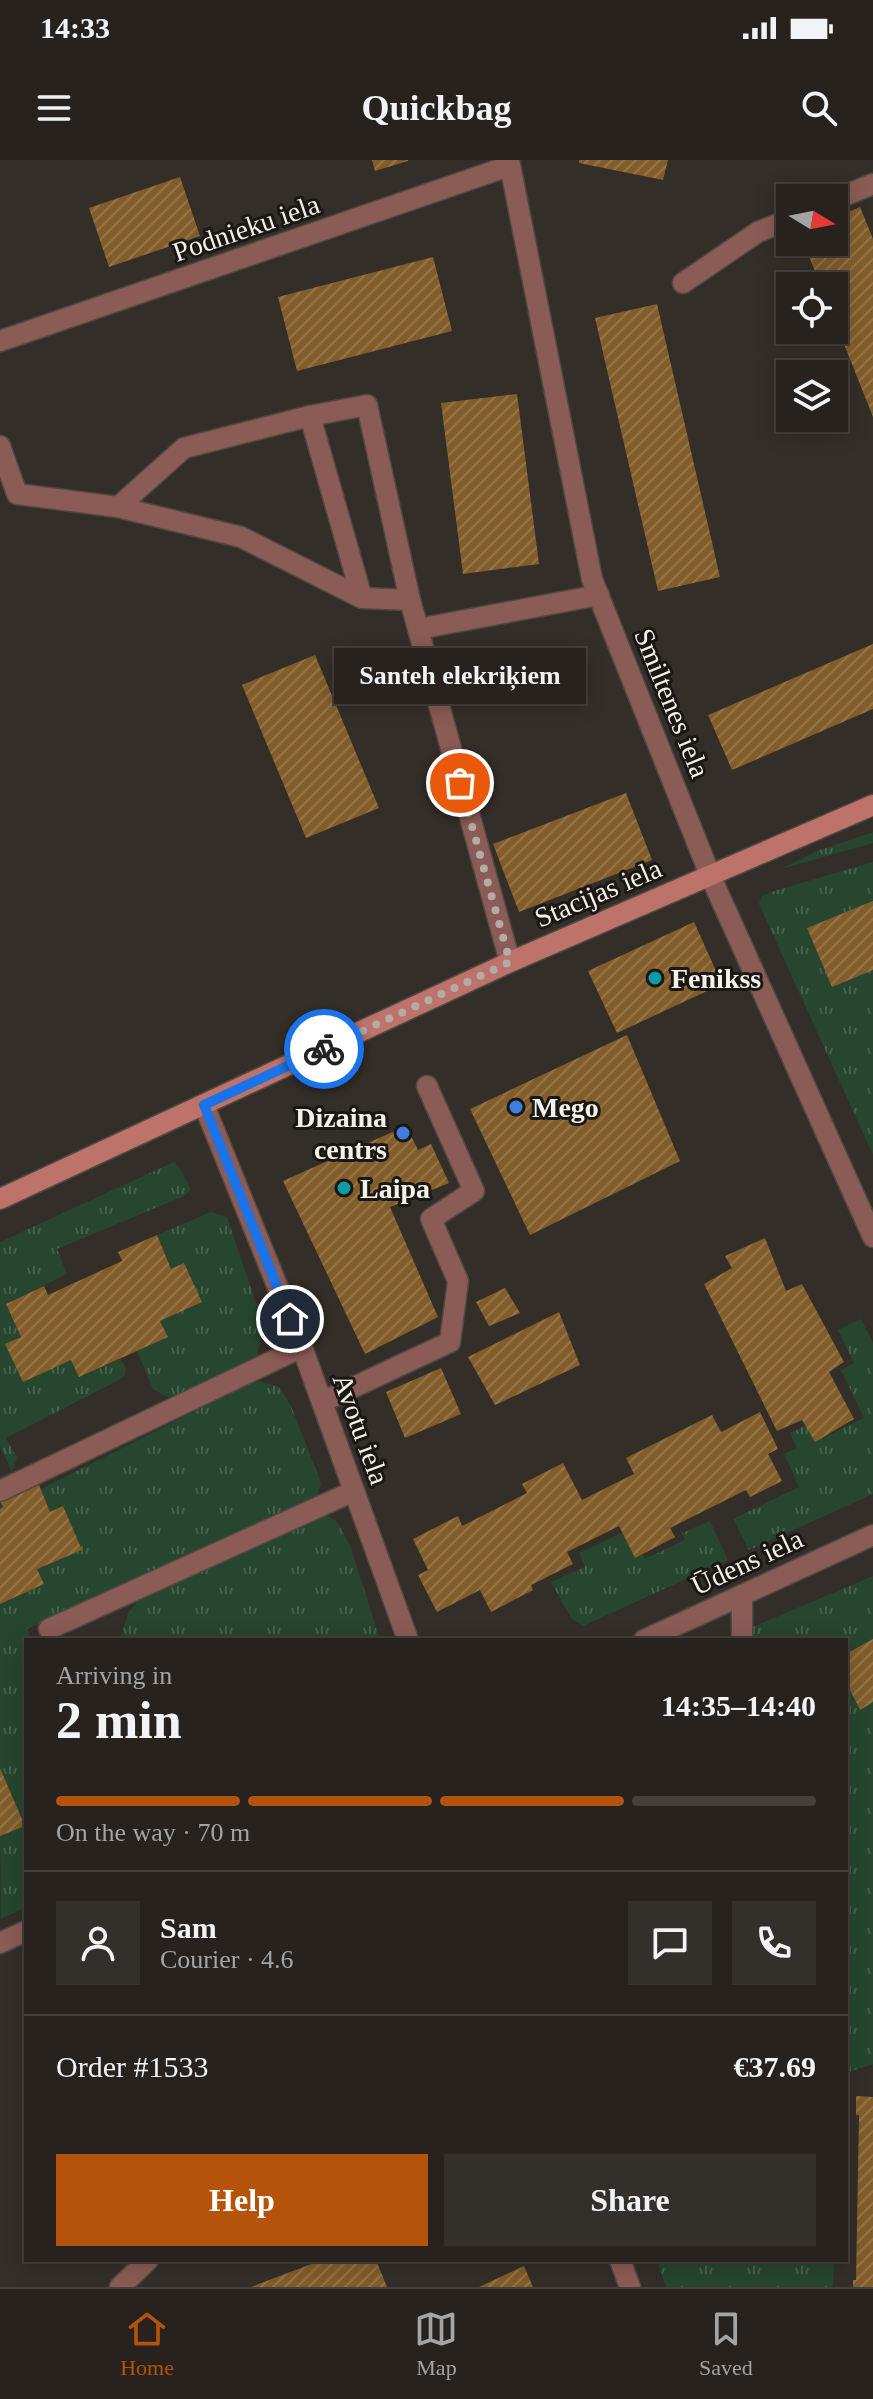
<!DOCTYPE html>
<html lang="en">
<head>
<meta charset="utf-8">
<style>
	body { margin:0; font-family:Georgia,serif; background:#332f2b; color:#f1f3f6; height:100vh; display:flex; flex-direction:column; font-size:30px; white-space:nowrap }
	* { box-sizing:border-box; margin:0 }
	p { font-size:26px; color:#a4a4a4 }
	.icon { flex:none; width:44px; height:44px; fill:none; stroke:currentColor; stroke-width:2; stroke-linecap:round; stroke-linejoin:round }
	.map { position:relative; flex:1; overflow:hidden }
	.details { position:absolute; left:24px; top:1478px; width:824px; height:624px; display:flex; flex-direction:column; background:#27221e; border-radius:0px; box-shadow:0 4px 20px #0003,0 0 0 2px #433f3c }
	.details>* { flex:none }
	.needle { width:52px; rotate:100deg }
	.tools { position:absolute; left:776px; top:24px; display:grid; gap:16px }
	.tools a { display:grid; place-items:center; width:72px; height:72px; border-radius:0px; background:#27221e; box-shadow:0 4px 20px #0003,0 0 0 2px #433f3c; font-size:40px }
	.pin { position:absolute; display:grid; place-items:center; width:68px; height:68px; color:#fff; margin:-34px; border:4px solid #fff; border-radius:50%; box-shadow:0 2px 8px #0007 }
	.courier { position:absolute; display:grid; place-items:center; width:80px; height:80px; margin:-40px; border:6px solid #1a73e8; border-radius:50%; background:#fff; color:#222; box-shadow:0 2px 10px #0007 }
	.bubble { position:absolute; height:56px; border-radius:0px; background:#27221e; box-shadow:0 4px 20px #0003,0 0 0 2px #433f3c; font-size:26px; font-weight:800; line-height:56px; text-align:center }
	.overview em { font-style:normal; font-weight:800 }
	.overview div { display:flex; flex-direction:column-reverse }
	.overview { display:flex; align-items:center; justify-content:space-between; height:136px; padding:0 32px }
	h1 { font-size:52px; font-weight:800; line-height:60px }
	.bar { display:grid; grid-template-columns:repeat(4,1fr); gap:12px 8px; align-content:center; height:96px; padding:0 32px }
	.bar i { height:10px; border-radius:6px; background:#433f3c }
	.bar .on { background:#b45309 }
	.bar p { grid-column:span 4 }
	.line { display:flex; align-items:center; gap:20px; padding:0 32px; border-top:2px solid #433f3c }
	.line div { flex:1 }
	.round { display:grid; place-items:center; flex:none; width:84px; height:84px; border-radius:0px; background:#332f2b }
	.primary-button { display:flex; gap:16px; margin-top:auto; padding:16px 32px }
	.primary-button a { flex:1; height:92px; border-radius:0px; background:#b45309; color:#fff; font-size:32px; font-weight:800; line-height:92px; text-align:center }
	.primary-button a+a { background:#332f2b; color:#f1f3f6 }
	.status { display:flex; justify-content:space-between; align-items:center; height:56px; padding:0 40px; background:#27221e; direction:ltr }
	.status svg { height:22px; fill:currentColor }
	header { display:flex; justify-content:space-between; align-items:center; height:104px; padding:0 32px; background:#27221e; font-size:36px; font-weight:800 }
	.menu { display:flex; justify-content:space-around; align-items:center; height:112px; border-top:2px solid #433f3c; background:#27221e; font-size:22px; color:#a4a4a4 }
	.menu a { display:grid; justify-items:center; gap:4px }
	.menu .on { color:#b45309 }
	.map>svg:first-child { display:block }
</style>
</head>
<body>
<div class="status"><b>14:33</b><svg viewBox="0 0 49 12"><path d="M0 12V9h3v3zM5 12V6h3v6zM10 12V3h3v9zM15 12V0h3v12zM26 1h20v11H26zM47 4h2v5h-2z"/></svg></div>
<header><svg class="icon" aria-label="menu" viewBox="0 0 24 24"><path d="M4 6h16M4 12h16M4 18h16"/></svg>Quickbag<svg class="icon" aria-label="search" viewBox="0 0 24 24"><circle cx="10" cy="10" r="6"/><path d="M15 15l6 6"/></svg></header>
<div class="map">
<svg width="873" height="2127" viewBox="0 0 873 2127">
	<defs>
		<pattern id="grass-tufts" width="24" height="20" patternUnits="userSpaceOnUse" patternTransform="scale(2)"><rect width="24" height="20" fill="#26462f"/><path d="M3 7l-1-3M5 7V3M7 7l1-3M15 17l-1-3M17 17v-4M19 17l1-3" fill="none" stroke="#46614d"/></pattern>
		<pattern id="building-hatch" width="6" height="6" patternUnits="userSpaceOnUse" patternTransform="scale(2)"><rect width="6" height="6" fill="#825d2a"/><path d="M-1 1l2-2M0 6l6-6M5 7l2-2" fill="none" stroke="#947549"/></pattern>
	</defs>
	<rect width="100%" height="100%" fill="#342e28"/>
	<g fill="url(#grass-tufts)">
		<polygon points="873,672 873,683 781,709 817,691"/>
		<polygon points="873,702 873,995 759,744 762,736 774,731"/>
		<polygon points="174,1002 181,1010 191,1030 184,1036 57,1089 67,1114 6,1144 21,1177 6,1184 71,1200 80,1217 121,1199 126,1209 125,1216 117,1221 6,1278 17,1298 12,1312 21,1326 41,1329 245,1226 260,1221 279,1227 291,1246 321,1323 318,1335 27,1469 31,1480 26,1480 26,1747 1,1759 0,1676 25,1665 0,1608 0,1317 12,1312 0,1286 0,1082"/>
		<polygon points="211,1052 227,1057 264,1167 256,1198 177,1235 167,1237 153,1229 137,1191 168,1177 160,1161 202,1142 184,1103 171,1109 157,1075"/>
		<polygon points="861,1159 873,1183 873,1334 749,1390 733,1359 799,1327 784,1294 797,1288 790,1273 814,1261 823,1278 864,1258 841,1210 854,1203 838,1170"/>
		<polygon points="321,1354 336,1360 350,1385 380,1480 120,1480 128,1453 140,1439"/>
		<polygon points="710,1361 728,1400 583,1466 571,1458 551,1422 585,1407 579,1393 630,1369 645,1399 685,1380 682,1373"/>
		<polygon points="873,1416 873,1904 849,1912 846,1916 846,1480 750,1480 748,1469"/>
		<polygon points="657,2100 834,2100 833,2127 666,2127"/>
	</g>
	<g fill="url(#building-hatch)">
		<polygon points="372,0 408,0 408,1 375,11"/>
		<polygon points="579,0 668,0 663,20 579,3"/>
		<polygon points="180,17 200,76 109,107 89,48"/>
		<polygon points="860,47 873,79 873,257 834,159 834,126 821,126 803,82 834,82 834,58"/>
		<polygon points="433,97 452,171 297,211 278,137"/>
		<polygon points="657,144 720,417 658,431 595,158"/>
		<polygon points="517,234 539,404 463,414 441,243"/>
		<polygon points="873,484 873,549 732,610 708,555"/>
		<polygon points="315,495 379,648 306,678 242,525"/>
		<polygon points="626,633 652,700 519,752 493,684"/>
		<polygon points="873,741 873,810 832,827 807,768"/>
		<polygon points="694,762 722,824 617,873 588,811"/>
		<polygon points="627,875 680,1001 530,1075 470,949"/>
		<polygon points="406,966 418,990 431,984 449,1023 390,1047 438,1157 365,1194 283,1021"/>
		<polygon points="157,1075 171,1109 184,1103 202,1142 160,1161 168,1177 79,1217 71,1200 23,1222 5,1184 21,1177 6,1144 44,1126 48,1135 122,1101 118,1092"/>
		<polygon points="765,1078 786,1131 802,1124 844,1202 829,1212 854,1259 815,1282 802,1260 777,1271 704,1124 732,1108 725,1096"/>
		<polygon points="505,1128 520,1153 489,1166 476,1142"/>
		<polygon points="559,1152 580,1205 495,1245 468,1197"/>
		<polygon points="441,1208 461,1254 405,1278 386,1232"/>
		<polygon points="760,1252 778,1289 768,1294 782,1321 750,1337 746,1330 670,1368 675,1377 635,1398 619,1366 567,1392 573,1404 531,1425 533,1430 491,1452 480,1430 437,1452 418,1415 428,1410 413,1379 458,1356 462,1366 527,1333 522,1324 563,1303 582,1340 634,1314 626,1298 712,1255 721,1272"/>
		<polygon points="37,1320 50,1352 63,1346 82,1390 37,1409 44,1424 0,1444 0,1349 3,1347 0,1340"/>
		<polygon points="873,1479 873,1542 860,1550 846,1522 846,1494"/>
		<polygon points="0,1608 25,1666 0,1676"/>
		<polygon points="856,1936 873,1937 873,2127 853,2127 853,2120 856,2120 859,1955 856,1955"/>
		<polygon points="322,2100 376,2100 387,2127 251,2127"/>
		<polygon points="524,2106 533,2127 479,2127"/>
	</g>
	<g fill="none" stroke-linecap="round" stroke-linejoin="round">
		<defs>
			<g id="lane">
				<polyline points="310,256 367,245 410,440 510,802"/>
				<polyline points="0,286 17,334 118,347 241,377 362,438 410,440"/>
				<polyline points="118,347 184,288 310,256 362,438"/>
				<polyline points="418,469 599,435"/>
				<polyline points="322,1242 450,1182 458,1121 431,1059 474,1031 427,926"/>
				<polyline points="0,1331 302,1187"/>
				<polyline points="742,1435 742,1480"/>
				<polyline points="49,1469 354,1331"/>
				<polyline points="120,2127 148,2100"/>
			</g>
			<g id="street">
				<polyline points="509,0 592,419 710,715 873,1077"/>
				<polyline points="834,40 873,24"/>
				<polyline points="683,123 758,72 790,59"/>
				<polyline points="0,181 509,6"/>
				<polyline points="204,945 302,1187 408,1480"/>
				<polyline points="644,1480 873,1375"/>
				<polyline points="0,1783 26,1771"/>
				<polyline points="620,2100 630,2127"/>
			</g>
			<polyline id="secondary" points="0,1039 510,802 873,645"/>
		</defs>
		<use href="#lane" stroke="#4f4943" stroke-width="23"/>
		<use href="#street" stroke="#4f4943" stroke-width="23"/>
		<use href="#secondary" stroke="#4f4943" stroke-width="23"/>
		<use href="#lane" stroke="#8b5b55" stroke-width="20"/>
		<use href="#street" stroke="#8b5b55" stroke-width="20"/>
		<use href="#secondary" stroke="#bd726a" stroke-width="20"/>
	</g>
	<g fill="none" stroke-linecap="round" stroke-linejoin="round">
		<polyline stroke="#b1aca7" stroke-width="8" stroke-dasharray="0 14.4" points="324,889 510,802 460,623"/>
		<polyline stroke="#1a73e8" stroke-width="10" points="290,1159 204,945 324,889"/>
	</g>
	<g fill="#0f9aa8" stroke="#1a1714" stroke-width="3">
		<circle cx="655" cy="818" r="8"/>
		<circle cx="344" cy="1028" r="8"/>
	</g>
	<g fill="#3f7fe0" stroke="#1a1714" stroke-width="3">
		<circle cx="516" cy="947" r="8"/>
		<circle cx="403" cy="973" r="8"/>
	</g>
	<g text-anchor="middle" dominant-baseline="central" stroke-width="6" stroke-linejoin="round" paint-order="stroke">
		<g font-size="28" fill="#f4f0ec" stroke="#1a1714">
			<text transform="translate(246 68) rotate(-19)">Podnieku iela</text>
			<text transform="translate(672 543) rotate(68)">Smiltenes iela</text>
			<text transform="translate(598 733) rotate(-23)">Stacijas iela</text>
			<text transform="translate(361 1269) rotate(70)">Avotu iela</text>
			<text transform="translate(747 1402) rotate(-25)">Ūdens iela</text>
		</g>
		<g font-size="28" font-weight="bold" fill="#f4f0ec" stroke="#1a1714" text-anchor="start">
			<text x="671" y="818">Fenikss</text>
			<text x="532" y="947">Mego</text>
			<text x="387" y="957" text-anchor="end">Dizaina<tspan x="387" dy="32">centrs</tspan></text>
			<text x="360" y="1028">Laipa</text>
		</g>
	</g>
</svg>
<div class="tools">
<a><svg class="needle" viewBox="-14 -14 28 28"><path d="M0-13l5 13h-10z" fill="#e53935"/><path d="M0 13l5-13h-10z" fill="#a4a4a4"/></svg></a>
<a><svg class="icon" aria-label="locate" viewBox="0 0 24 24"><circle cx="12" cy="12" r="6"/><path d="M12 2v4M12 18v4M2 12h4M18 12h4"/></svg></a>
<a><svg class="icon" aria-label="layers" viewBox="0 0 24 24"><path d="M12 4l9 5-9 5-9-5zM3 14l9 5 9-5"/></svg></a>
</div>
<div class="pin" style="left:460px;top:623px;background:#ea580c"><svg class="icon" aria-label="bag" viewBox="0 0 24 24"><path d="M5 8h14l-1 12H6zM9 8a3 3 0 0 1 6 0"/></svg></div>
<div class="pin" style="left:290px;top:1159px;background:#1f2937"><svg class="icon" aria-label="home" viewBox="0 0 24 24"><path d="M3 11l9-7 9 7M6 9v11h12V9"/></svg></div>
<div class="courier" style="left:324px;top:889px"><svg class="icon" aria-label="bike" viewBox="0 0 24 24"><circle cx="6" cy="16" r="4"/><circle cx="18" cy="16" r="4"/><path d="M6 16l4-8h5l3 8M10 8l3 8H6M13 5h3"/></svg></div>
<div class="bubble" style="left:334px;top:488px;width:252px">Santeh elekriķiem</div>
<section class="details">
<div class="overview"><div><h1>2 min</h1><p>Arriving in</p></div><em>14:35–14:40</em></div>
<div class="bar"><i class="on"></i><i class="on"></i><i class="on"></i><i></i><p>On the way · 70 m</p></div>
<div class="line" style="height:144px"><a class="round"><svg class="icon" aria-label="person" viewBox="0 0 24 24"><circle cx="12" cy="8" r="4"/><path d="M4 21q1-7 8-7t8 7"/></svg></a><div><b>Sam</b><p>Courier · 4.6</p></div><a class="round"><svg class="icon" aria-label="chat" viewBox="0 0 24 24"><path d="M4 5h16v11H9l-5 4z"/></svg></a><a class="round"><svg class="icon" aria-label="phone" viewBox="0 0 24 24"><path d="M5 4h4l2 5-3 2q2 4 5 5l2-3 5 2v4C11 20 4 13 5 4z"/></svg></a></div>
<div class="line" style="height:104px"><div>Order #1533</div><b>€37.69</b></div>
<div class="primary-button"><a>Help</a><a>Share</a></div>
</section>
</div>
<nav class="menu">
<a class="on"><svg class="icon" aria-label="home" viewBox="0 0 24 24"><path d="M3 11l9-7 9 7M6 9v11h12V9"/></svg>Home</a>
<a><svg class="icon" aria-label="map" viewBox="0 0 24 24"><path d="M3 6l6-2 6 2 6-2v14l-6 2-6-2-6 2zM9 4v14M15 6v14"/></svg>Map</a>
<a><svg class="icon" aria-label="saved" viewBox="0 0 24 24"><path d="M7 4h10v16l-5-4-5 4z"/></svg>Saved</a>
</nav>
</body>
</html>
